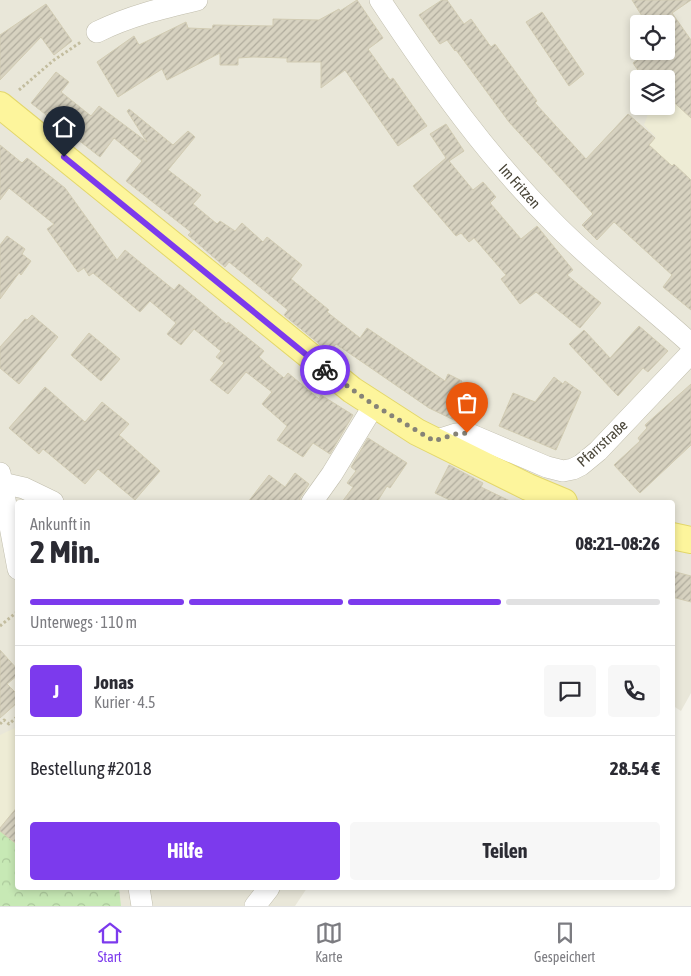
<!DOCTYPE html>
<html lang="de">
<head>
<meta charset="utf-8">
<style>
	body { margin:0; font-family:"Asap Condensed",sans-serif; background:#f7f7f7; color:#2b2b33; height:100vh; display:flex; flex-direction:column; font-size:19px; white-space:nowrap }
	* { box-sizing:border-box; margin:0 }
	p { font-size:16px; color:#7c7c81 }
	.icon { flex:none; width:28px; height:28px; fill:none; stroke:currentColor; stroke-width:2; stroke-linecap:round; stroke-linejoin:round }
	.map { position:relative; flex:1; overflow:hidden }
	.drawer { position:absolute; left:15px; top:500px; width:660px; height:390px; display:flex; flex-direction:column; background:#fff; border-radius:5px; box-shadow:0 2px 8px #0003 }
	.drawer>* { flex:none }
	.controls { position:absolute; left:630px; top:15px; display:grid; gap:10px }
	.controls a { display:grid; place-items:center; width:45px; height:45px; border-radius:5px; background:#fff; box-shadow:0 2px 8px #0003; font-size:25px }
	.pin { position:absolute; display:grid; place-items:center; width:42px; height:42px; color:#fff; margin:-51px -21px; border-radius:50% 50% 50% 0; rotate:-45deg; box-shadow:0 0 5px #0007 }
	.pin .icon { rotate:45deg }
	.courier { position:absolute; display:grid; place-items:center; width:50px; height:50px; margin:-25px; border:4px solid #7c3aed; border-radius:50%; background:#fff; color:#222; box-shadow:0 1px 6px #0007 }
	.overview em { font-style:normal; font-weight:700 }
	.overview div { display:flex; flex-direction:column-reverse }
	.overview { display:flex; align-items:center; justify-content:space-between; height:85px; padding:0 15px }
	h1 { font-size:32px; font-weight:700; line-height:38px }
	.bar { display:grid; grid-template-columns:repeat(4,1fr); gap:8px 5px; align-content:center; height:60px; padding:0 15px }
	.bar i { height:6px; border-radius:4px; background:#e1e1e2 }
	.bar .current { background:#7c3aed }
	.bar p { grid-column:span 4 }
	.line { display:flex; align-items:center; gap:12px; padding:0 15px; border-top:1px solid #e1e1e2 }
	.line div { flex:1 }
	.round { display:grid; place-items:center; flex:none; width:52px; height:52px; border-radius:5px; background:#f7f7f7 }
	.action { display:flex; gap:10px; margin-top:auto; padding:10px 15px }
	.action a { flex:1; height:58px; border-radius:5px; background:#7c3aed; color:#fff; font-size:20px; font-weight:700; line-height:58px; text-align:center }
	.action a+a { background:#f7f7f7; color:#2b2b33 }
	.tab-bar { display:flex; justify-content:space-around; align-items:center; height:70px; border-top:1px solid #e1e1e2; background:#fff; font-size:14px; color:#7c7c81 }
	.tab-bar a { display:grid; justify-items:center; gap:2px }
	.tab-bar .current { color:#7c3aed }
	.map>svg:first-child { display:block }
</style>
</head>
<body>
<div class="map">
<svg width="691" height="906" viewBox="0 0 691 906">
	<defs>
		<pattern id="forest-crowns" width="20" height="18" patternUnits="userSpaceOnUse" patternTransform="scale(1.25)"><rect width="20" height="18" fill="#c7e9b5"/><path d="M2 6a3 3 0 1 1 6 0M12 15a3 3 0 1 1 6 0" fill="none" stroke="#acc99c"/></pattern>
		<pattern id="building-hatch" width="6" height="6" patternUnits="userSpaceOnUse" patternTransform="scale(1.25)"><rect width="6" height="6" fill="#d7d2c0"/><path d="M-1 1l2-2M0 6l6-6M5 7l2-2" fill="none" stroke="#b0ac9d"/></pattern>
	</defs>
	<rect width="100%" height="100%" fill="#f5f4eb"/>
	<path fill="#e9e7d9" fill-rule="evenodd" d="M0,0H691V693L681,711L672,705V502H18V888H307L295,906H0ZM639,24H666V51H639ZM639,79H666V106H639Z"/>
	<g fill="#eeecd5">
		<polygon points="666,95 691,118 691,229 649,145 656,137 644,125 651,106 666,106"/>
		<polygon points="17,727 17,845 0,831 0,735"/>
	</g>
	<polygon fill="url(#forest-crowns)" points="0,831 17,845 18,888 119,888 121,906 0,906"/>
	<g fill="url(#building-hatch)" stroke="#d2ccb3">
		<polygon points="357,0 383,38 368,49 390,80 393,78 427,126 398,146 345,70 321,88 321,62 287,62 287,58 253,57 238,58 238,65 220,65 220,53 167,80 162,69 118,97 97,62 134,36 139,45 186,22 188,28 212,29 213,25 273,26 273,19 319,20 339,9 340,11"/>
		<polygon points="442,0 447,0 464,24 471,19 491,47 495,44 537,101 535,103 586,159 628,114 655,138 649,145 672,166 674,164 691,180 691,310 663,287 672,275 614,222 597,240 582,225 593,214 509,122 456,50 455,51 447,40 440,44 419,15"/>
		<polygon points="632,0 691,0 672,13 691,40 691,118 666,95 666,79 644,79 633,63 648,51 666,51 666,24 647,24"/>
		<polygon points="46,4 72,41 54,55 41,37 0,80 0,35"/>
		<polygon points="542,12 584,74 569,86 526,22"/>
		<polygon points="56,72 69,82 61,92 91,116 99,106 147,142 127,111 129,109 173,145 188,131 195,137 168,170 201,195 193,204 217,224 220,221 235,231 242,223 263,242 267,237 302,265 291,279 329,310 327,312 360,338 367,328 445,381 448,374 462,381 457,390 472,398 460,421 456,421 429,408 336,344 329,352 284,315 288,310 229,262 225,267 188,235 191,232 126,181 142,161 114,138 100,157 31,103"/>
		<polygon points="446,124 464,151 449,161 473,190 483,182 496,197 490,203 521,239 537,226 573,270 567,275 601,303 580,328 536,292 520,304 501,279 506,275 474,238 469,242 461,233 456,236 413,186 446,158 430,134"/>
		<polygon points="0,145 22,163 27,158 65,188 117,260 125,250 174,290 179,284 227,324 228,322 264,351 259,357 284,378 288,373 319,399 321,395 353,415 330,454 313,443 303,457 277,440 287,426 262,404 272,392 246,372 228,394 210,380 224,363 216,357 221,351 194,329 181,345 167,334 176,323 150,301 140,312 93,273 89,276 84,268 78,272 47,229 54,224 9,188 0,200"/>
		<polygon points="7,236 25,249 22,254 31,261 21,275 19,273 0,299 0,245"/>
		<polygon points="32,315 58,337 19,384 0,368 0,347 25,319 27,320"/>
		<polygon points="639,326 668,351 648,372 643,368 618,396 569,344 584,330 610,358"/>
		<polygon points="89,333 120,359 101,381 71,355"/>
		<polygon points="554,377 563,384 565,381 581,392 556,450 499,426 513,393 535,402"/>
		<polygon points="691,384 691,445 640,493 614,465 640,441 638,438 647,428 645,425"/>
		<polygon points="45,387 85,422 102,402 129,424 119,435 160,471 135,500 98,469 85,484 43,449 39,454 9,428"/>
		<polygon points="368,438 407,463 390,488 387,486 377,502 342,502 353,487 347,483 356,471 351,467"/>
		<polygon points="449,465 483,483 481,487 512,502 454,502 435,493"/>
		<polygon points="295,473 309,484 300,498 300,502 248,502 269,475 285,487"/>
		<polygon points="672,571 691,576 691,602 672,597"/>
		<polygon points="0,650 18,670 18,675 7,684 18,695 18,702 0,718"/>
		<polygon points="18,806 18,845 0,831 0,828"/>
	</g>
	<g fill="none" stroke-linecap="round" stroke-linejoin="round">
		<defs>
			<g id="minor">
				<path d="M380,0C433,80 489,159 557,226C599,268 647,304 691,344"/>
				<path d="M97,32C129,16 163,8 197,0"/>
				<polyline points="434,441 456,434 467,433 547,467 563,471 573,469 581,465 598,451 691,353"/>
				<polyline points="0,473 18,569"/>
				<polyline points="2,483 24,488 53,502"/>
				<polyline points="312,502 332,474 374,405"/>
				<polyline points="139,888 142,906"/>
				<polyline points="255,906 269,888"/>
			</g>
			<g id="major">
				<polyline points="0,105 352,390 417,432 528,487 564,502"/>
				<polyline points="672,536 691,540"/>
			</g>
		</defs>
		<use href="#minor" stroke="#c1bead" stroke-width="22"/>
		<use href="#major" stroke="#e3d76b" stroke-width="28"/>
		<g stroke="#c3bd9f" stroke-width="3" stroke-dasharray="2.5 2.5" stroke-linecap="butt">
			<polyline points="19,90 54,60 81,42"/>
			<polyline points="0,626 18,611"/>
			<polyline points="0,724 4,720 9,724 18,716"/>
		</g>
		<use href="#minor" stroke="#fff" stroke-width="21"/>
		<use href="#major" stroke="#fdf59c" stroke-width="26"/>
	</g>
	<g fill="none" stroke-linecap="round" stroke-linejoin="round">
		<polyline stroke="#868377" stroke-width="5" stroke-dasharray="0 9" points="325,370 374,405 434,441 456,434 467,433"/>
		<polyline stroke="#7c3aed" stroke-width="6" points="64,157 325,370"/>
	</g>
	<g text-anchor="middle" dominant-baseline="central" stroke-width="4.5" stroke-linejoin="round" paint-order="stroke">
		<g font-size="15" fill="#4a4639" stroke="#fff">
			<text transform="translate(520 186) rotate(48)">Im Fritzen</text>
			<text transform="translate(602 443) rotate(-42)">Pfarrstraße</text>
		</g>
	</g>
</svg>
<div class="controls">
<a><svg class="icon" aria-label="locate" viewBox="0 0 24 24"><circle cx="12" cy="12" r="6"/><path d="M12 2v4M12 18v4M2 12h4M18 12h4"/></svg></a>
<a><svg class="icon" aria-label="layers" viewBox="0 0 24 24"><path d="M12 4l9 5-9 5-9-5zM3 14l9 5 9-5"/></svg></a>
</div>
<div class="pin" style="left:467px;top:433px;background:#ea580c"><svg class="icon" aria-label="bag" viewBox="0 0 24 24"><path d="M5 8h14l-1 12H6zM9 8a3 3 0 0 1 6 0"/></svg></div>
<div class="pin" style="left:64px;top:157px;background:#1f2937"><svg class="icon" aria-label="home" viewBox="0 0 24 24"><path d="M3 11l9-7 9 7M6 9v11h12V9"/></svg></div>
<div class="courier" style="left:325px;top:370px"><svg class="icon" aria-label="bike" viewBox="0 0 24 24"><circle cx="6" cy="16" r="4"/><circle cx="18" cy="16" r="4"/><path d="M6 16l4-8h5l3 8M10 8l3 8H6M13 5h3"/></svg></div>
<section class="drawer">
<div class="overview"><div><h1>2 Min.</h1><p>Ankunft in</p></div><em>08:21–08:26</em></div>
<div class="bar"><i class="current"></i><i class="current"></i><i class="current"></i><i></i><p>Unterwegs · 110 m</p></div>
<div class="line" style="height:90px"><b class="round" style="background:#7c3aed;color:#fff">J</b><div><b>Jonas</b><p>Kurier · 4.5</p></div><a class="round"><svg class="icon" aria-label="chat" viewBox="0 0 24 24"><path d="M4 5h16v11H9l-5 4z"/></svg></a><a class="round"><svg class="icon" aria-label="phone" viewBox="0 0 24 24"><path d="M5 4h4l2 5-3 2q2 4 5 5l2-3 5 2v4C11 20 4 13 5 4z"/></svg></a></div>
<div class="line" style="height:65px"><div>Bestellung #2018</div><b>28.54 €</b></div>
<div class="action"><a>Hilfe</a><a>Teilen</a></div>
</section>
</div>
<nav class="tab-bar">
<a class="current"><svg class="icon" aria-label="home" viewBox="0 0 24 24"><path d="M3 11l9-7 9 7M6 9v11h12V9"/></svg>Start</a>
<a><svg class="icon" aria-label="map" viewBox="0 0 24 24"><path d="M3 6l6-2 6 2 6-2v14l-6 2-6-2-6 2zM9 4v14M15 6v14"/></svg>Karte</a>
<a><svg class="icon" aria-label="saved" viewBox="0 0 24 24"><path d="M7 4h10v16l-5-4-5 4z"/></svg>Gespeichert</a>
</nav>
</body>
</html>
